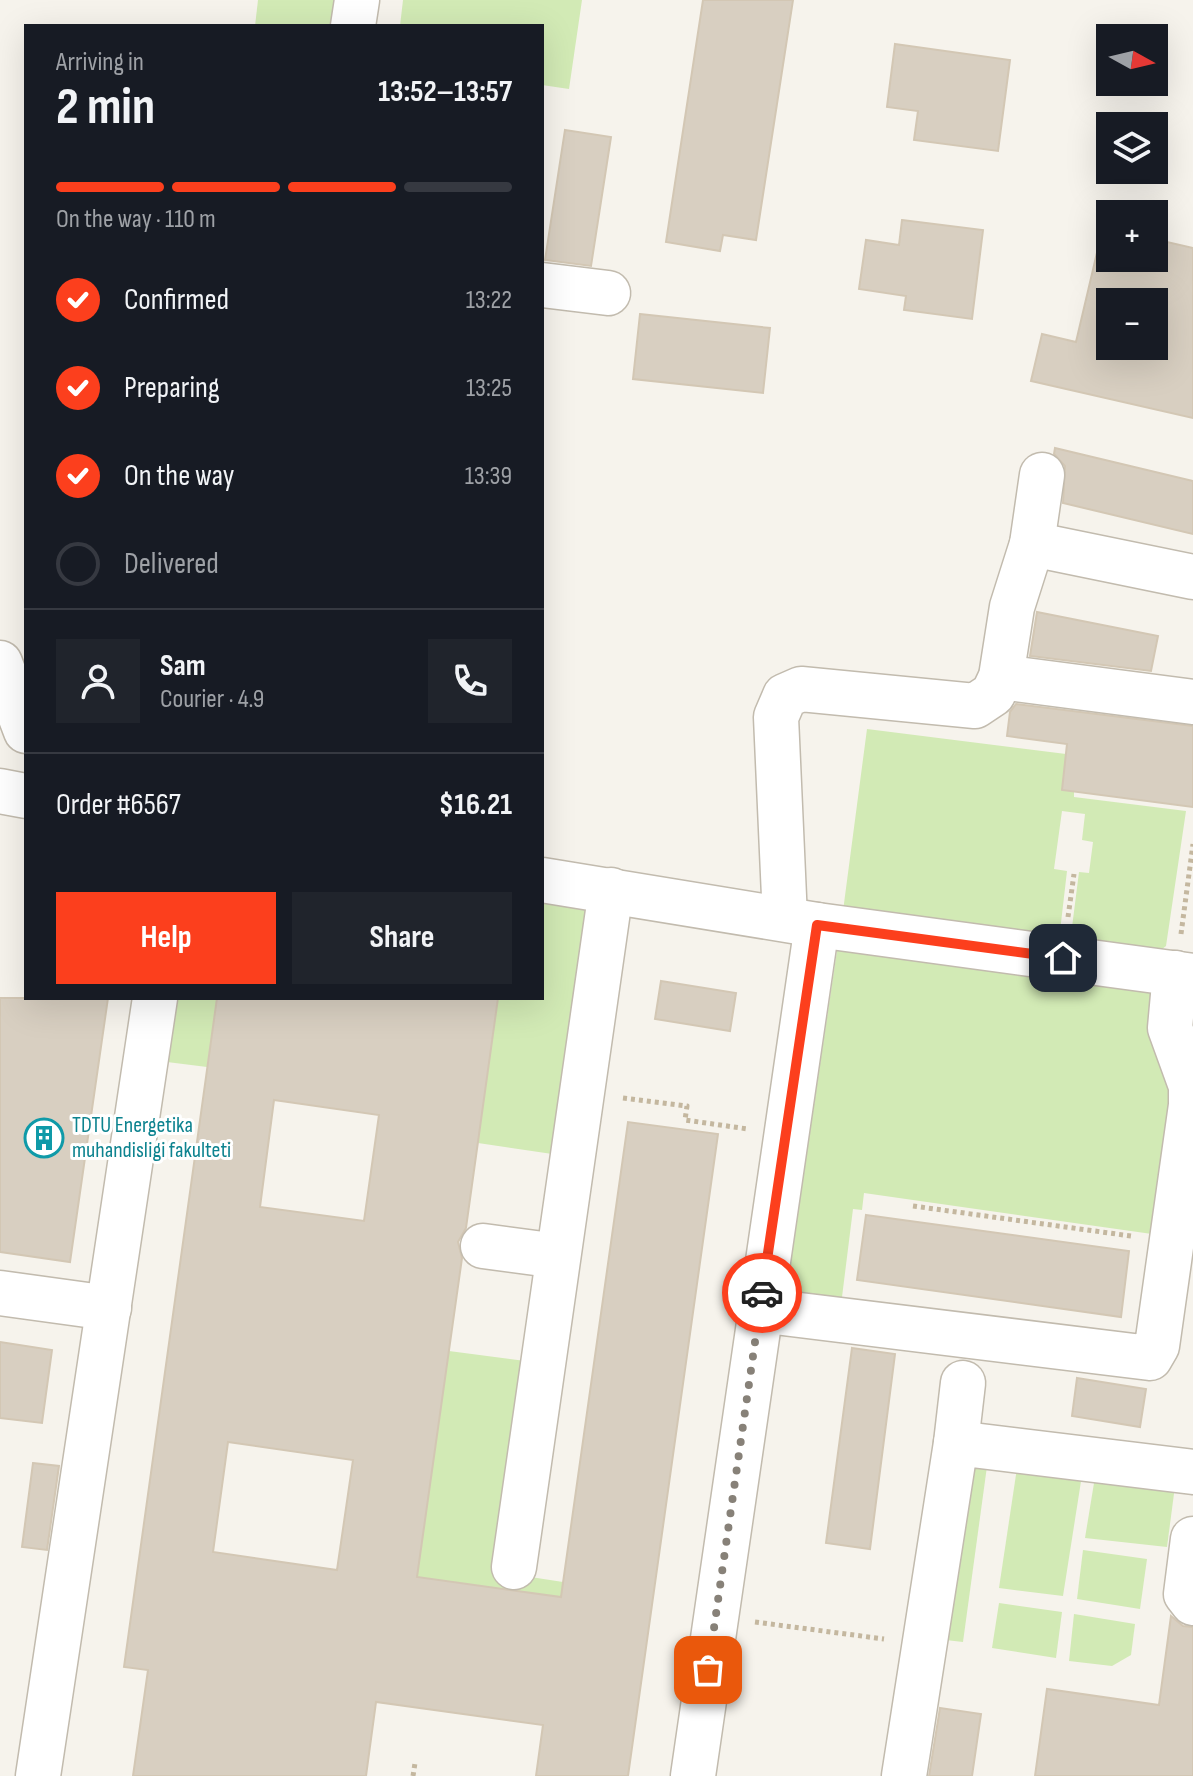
<!DOCTYPE html>
<html lang="en">
<head>
<meta charset="utf-8">
<style>
	body { margin:0; font-family:"Sofia Sans Condensed",sans-serif; background:#20242c; color:#f1f3f6; height:100vh; display:flex; flex-direction:column; font-size:30px; white-space:nowrap }
	* { box-sizing:border-box; margin:0 }
	p { font-size:26px; color:#9ea1a6 }
	.icon { flex:none; width:44px; height:44px; fill:none; stroke:currentColor; stroke-width:2; stroke-linecap:round; stroke-linejoin:round }
	.map { position:relative; flex:1; overflow:hidden }
	.drawer { position:absolute; left:24px; top:24px; width:520px; height:976px; display:flex; flex-direction:column; background:#171b24; border-radius:0px; box-shadow:0 8px 32px #0002 }
	.drawer>* { flex:none }
	.needle { width:52px; rotate:98deg }
	.controls { position:absolute; left:1096px; top:24px; display:grid; gap:16px }
	.controls a { display:grid; place-items:center; width:72px; height:72px; border-radius:0px; background:#171b24; box-shadow:0 8px 32px #0002; font-size:40px }
	.pin { position:absolute; display:grid; place-items:center; width:68px; height:68px; color:#fff; margin:-34px; border-radius:16px; box-shadow:0 4px 12px #0006 }
	.courier { position:absolute; display:grid; place-items:center; width:80px; height:80px; margin:-40px; border:6px solid #fc3f1d; border-radius:50%; background:#fff; color:#222; box-shadow:0 2px 10px #0007 }
	.summary em { font-style:normal; font-weight:700 }
	.summary div { display:flex; flex-direction:column-reverse }
	.summary { display:flex; align-items:center; justify-content:space-between; height:136px; padding:0 32px }
	h1 { font-size:52px; font-weight:700; line-height:60px }
	.bar { display:grid; grid-template-columns:repeat(4,1fr); gap:12px 8px; align-content:center; height:96px; padding:0 32px }
	.bar i { height:10px; border-radius:6px; background:#363941 }
	.bar .on { background:#fc3f1d }
	.bar p { grid-column:span 4 }
	.line { display:flex; align-items:center; gap:20px; padding:0 32px; border-top:2px solid #363941 }
	.line div { flex:1 }
	.round { display:grid; place-items:center; flex:none; width:84px; height:84px; border-radius:0px; background:#20242c }
	ol { padding:0 32px; list-style:none }
	li { display:flex; align-items:center; gap:24px; height:88px }
	li p { margin-inline-start:auto }
	li .icon { padding:8px; border-radius:50%; background:#fc3f1d; color:#fff; stroke-width:4 }
	li:last-child { color:#9ea1a6 }
	li i { width:44px; height:44px; border:4px solid #363941; border-radius:50% }
	.action { display:flex; gap:16px; margin-top:auto; padding:16px 32px }
	.action a { flex:1; height:92px; border-radius:0px; background:#fc3f1d; color:#fff; font-size:32px; font-weight:700; line-height:92px; text-align:center }
	.action a+a { background:#20242c; color:#f1f3f6 }
	.map>svg:first-child { display:block }
</style>
</head>
<body>
<div class="map">
<svg width="1193" height="1776" viewBox="0 0 1193 1776">
	<rect width="100%" height="100%" fill="#f6f3ec"/>
	<g fill="#d2eab5">
		<polygon points="258,0 345,0 341,26 255,26"/>
		<polygon points="403,0 582,0 569,89 542,85 542,26 400,26"/>
		<polygon points="867,729 1066,754 1062,789 1074,791 1074,797 1186,811 1166,946 1157,953 1070,943 1079,872 1089,873 1093,842 1082,840 1085,814 1062,811 1054,869 1067,871 1059,940 843,911"/>
		<polygon points="542,896 593,904 559,1155 478,1143 498,998 542,998"/>
		<polygon points="838,944 1160,990 1178,1090 1159,1235 864,1193 862,1210 853,1209 840,1313 784,1305"/>
		<polygon points="160,998 217,998 207,1067 151,1060"/>
		<polygon points="449,1351 533,1362 504,1573 563,1582 561,1597 417,1577"/>
		<polygon points="988,1459 963,1642 937,1639 967,1470"/>
		<polygon points="1017,1468 1082,1475 1063,1596 999,1588"/>
		<polygon points="1095,1477 1175,1486 1167,1547 1085,1538"/>
		<polygon points="1083,1550 1147,1559 1140,1609 1077,1599"/>
		<polygon points="999,1603 1062,1612 1056,1658 992,1648"/>
		<polygon points="1074,1614 1135,1624 1131,1655 1112,1666 1069,1661"/>
	</g>
	<g fill="#d8cfc1" stroke="#d3c7b4" stroke-width="2" fill-rule="evenodd">
		<polygon points="703,0 793,0 756,240 723,235 720,251 666,242"/>
		<polygon points="895,44 1010,60 998,151 914,140 918,111 887,107"/>
		<polygon points="565,130 611,137 591,266 545,260"/>
		<polygon points="902,220 983,230 972,319 904,310 906,296 859,289 866,240 899,245"/>
		<path d="M1103,227L1110,228V258H1154V239L1193,248V418L1031,381L1042,334L1076,342ZM1110,302H1154V346H1110Z"/>
		<polygon points="640,314 770,328 763,393 633,379"/>
		<polygon points="1055,448 1193,481 1193,534 1063,503 1065,466 1054,454"/>
		<polygon points="1037,612 1158,636 1151,671 1030,656"/>
		<polygon points="1016,704 1193,726 1193,807 1062,790 1067,744 1007,736 1010,712"/>
		<polygon points="661,981 736,993 730,1031 655,1019"/>
		<polygon points="0,998 108,998 70,1262 0,1252"/>
		<path d="M217,998H498L466,1228L458,1242L462,1258L417,1577L561,1597L628,1122L718,1134L628,1776H536L543,1725L376,1702L366,1776H133L148,1670L124,1667ZM274,1100L379,1115L364,1221L260,1207ZM228,1442L353,1460L337,1570L213,1552Z"/>
		<polygon points="866,1215 1129,1251 1121,1317 857,1280"/>
		<polygon points="0,1342 52,1350 42,1423 0,1418"/>
		<polygon points="852,1348 895,1354 870,1549 826,1543"/>
		<polygon points="1077,1378 1146,1389 1140,1427 1072,1416"/>
		<polygon points="33,1463 59,1466 47,1550 22,1547"/>
		<polygon points="1171,1616 1183,1626 1193,1627 1193,1776 1035,1776 1047,1689 1159,1705"/>
		<polygon points="940,1708 981,1714 972,1776 929,1776"/>
	</g>
	<g fill="none" stroke-linecap="round" stroke-linejoin="round">
		<defs>
			<g id="minor">
				<polyline points="353,26 357,0"/>
				<polyline points="542,285 608,293"/>
				<polyline points="1032,544 1193,577"/>
				<polyline points="0,663 26,731"/>
				<polyline points="1001,677 1193,702"/>
				<polyline points="0,791 26,796"/>
				<polyline points="542,880 817,925 693,1776"/>
				<polyline points="785,919 776,717 785,696 801,689 975,706 993,694 1001,677 1012,607 1032,544 1042,475"/>
				<polyline points="817,925 1193,976"/>
				<polyline points="483,1246 558,1256"/>
				<polyline points="0,1293 109,1308"/>
				<polyline points="759,1310 1150,1358 1157,1346 1191,1105 1191,1086 1170,1028 1175,973"/>
				<polyline points="956,1443 963,1383"/>
				<polyline points="1193,1539 1186,1594 1193,1603"/>
				<polyline points="514,1567 611,890"/>
				<polyline points="38,1776 155,998"/>
				<polyline points="904,1776 956,1443 1193,1472"/>
			</g>
		</defs>
		<use href="#minor" stroke="#c2bbae" stroke-width="47"/>
		<g stroke="#c4b79f" stroke-width="5" stroke-dasharray="4 4" stroke-linecap="butt">
			<polyline points="1068,917 1074,874"/>
			<polyline points="1181,934 1193,844"/>
			<polyline points="623,1098 687,1106 685,1120 748,1129"/>
			<polyline points="913,1206 1131,1236"/>
			<polyline points="755,1622 884,1639"/>
			<polyline points="413,1776 415,1763"/>
		</g>
		<use href="#minor" stroke="#fff" stroke-width="44"/>
	</g>
	<g fill="none" stroke-linecap="round" stroke-linejoin="round">
		<polyline stroke="#878178" stroke-width="8" stroke-dasharray="0 14.4" points="708,1670 762,1293"/>
		<polyline stroke="#fc3f1d" stroke-width="10" points="762,1293 817,925 1063,958"/>
	</g>
	<defs>
		<symbol id="building-ring" viewBox="-11 -11 22 22"><circle r="9.5" fill="#fff" stroke="#0f9aa8" stroke-width="1.5"/><path d="M-4-6H4V6H1V3H-1V6H-4ZM-2.5-4.3h1.7v1.8h-1.7ZM.8-4.3h1.7v1.8H.8ZM-2.5-1h1.7V.8h-1.7ZM.8-1h1.7V.8H.8Z" fill="#0f9aa8"/></symbol>
	</defs>
	<g fill-rule="evenodd">
		<use href="#building-ring" x="22" y="1116" width="44" height="44"/>
	</g>
	<g text-anchor="middle" dominant-baseline="central" stroke-width="6" stroke-linejoin="round" paint-order="stroke">
		<g font-size="22" fill="#0d838f" stroke="#fff" text-anchor="start">
			<text x="72" y="1125">TDTU Energetika<tspan x="72" dy="25">muhandisligi fakulteti</tspan></text>
		</g>
	</g>
</svg>
<div class="controls">
<a><svg class="needle" viewBox="-14 -14 28 28"><path d="M0-13l5 13h-10z" fill="#e53935"/><path d="M0 13l5-13h-10z" fill="#9ea1a6"/></svg></a>
<a><svg class="icon" aria-label="layers" viewBox="0 0 24 24"><path d="M12 4l9 5-9 5-9-5zM3 14l9 5 9-5"/></svg></a>
<a>+</a>
<a>−</a>
</div>
<div class="pin" style="left:708px;top:1670px;background:#ea580c"><svg class="icon" aria-label="bag" viewBox="0 0 24 24"><path d="M5 8h14l-1 12H6zM9 8a3 3 0 0 1 6 0"/></svg></div>
<div class="pin" style="left:1063px;top:958px;background:#1f2937"><svg class="icon" aria-label="home" viewBox="0 0 24 24"><path d="M3 11l9-7 9 7M6 9v11h12V9"/></svg></div>
<div class="courier" style="left:762px;top:1293px"><svg class="icon" aria-label="car" viewBox="0 0 24 24"><path d="M5 17H2v-5l4-1 3-4h7l3 4 3 1v5h-3M9 17h6M6 11h13"/><circle cx="7" cy="17" r="2"/><circle cx="17" cy="17" r="2"/></svg></div>
<section class="drawer">
<div class="summary"><div><h1>2 min</h1><p>Arriving in</p></div><em>13:52–13:57</em></div>
<div class="bar"><i class="on"></i><i class="on"></i><i class="on"></i><i></i><p>On the way · 110 m</p></div>
<ol>
<li><svg class="icon" aria-label="check" viewBox="0 0 24 24"><path d="M5 12l5 5 9-10"/></svg>Confirmed<p>13:22</p></li>
<li><svg class="icon" aria-label="check" viewBox="0 0 24 24"><path d="M5 12l5 5 9-10"/></svg>Preparing<p>13:25</p></li>
<li><svg class="icon" aria-label="check" viewBox="0 0 24 24"><path d="M5 12l5 5 9-10"/></svg>On the way<p>13:39</p></li>
<li><i></i>Delivered</li>
</ol>
<div class="line" style="height:144px"><a class="round"><svg class="icon" aria-label="person" viewBox="0 0 24 24"><circle cx="12" cy="8" r="4"/><path d="M4 21q1-7 8-7t8 7"/></svg></a><div><b>Sam</b><p>Courier · 4.9</p></div><a class="round"><svg class="icon" aria-label="phone" viewBox="0 0 24 24"><path d="M5 4h4l2 5-3 2q2 4 5 5l2-3 5 2v4C11 20 4 13 5 4z"/></svg></a></div>
<div class="line" style="height:104px"><div>Order #6567</div><b>$16.21</b></div>
<div class="action"><a>Help</a><a>Share</a></div>
</section>
</div>
</body>
</html>
